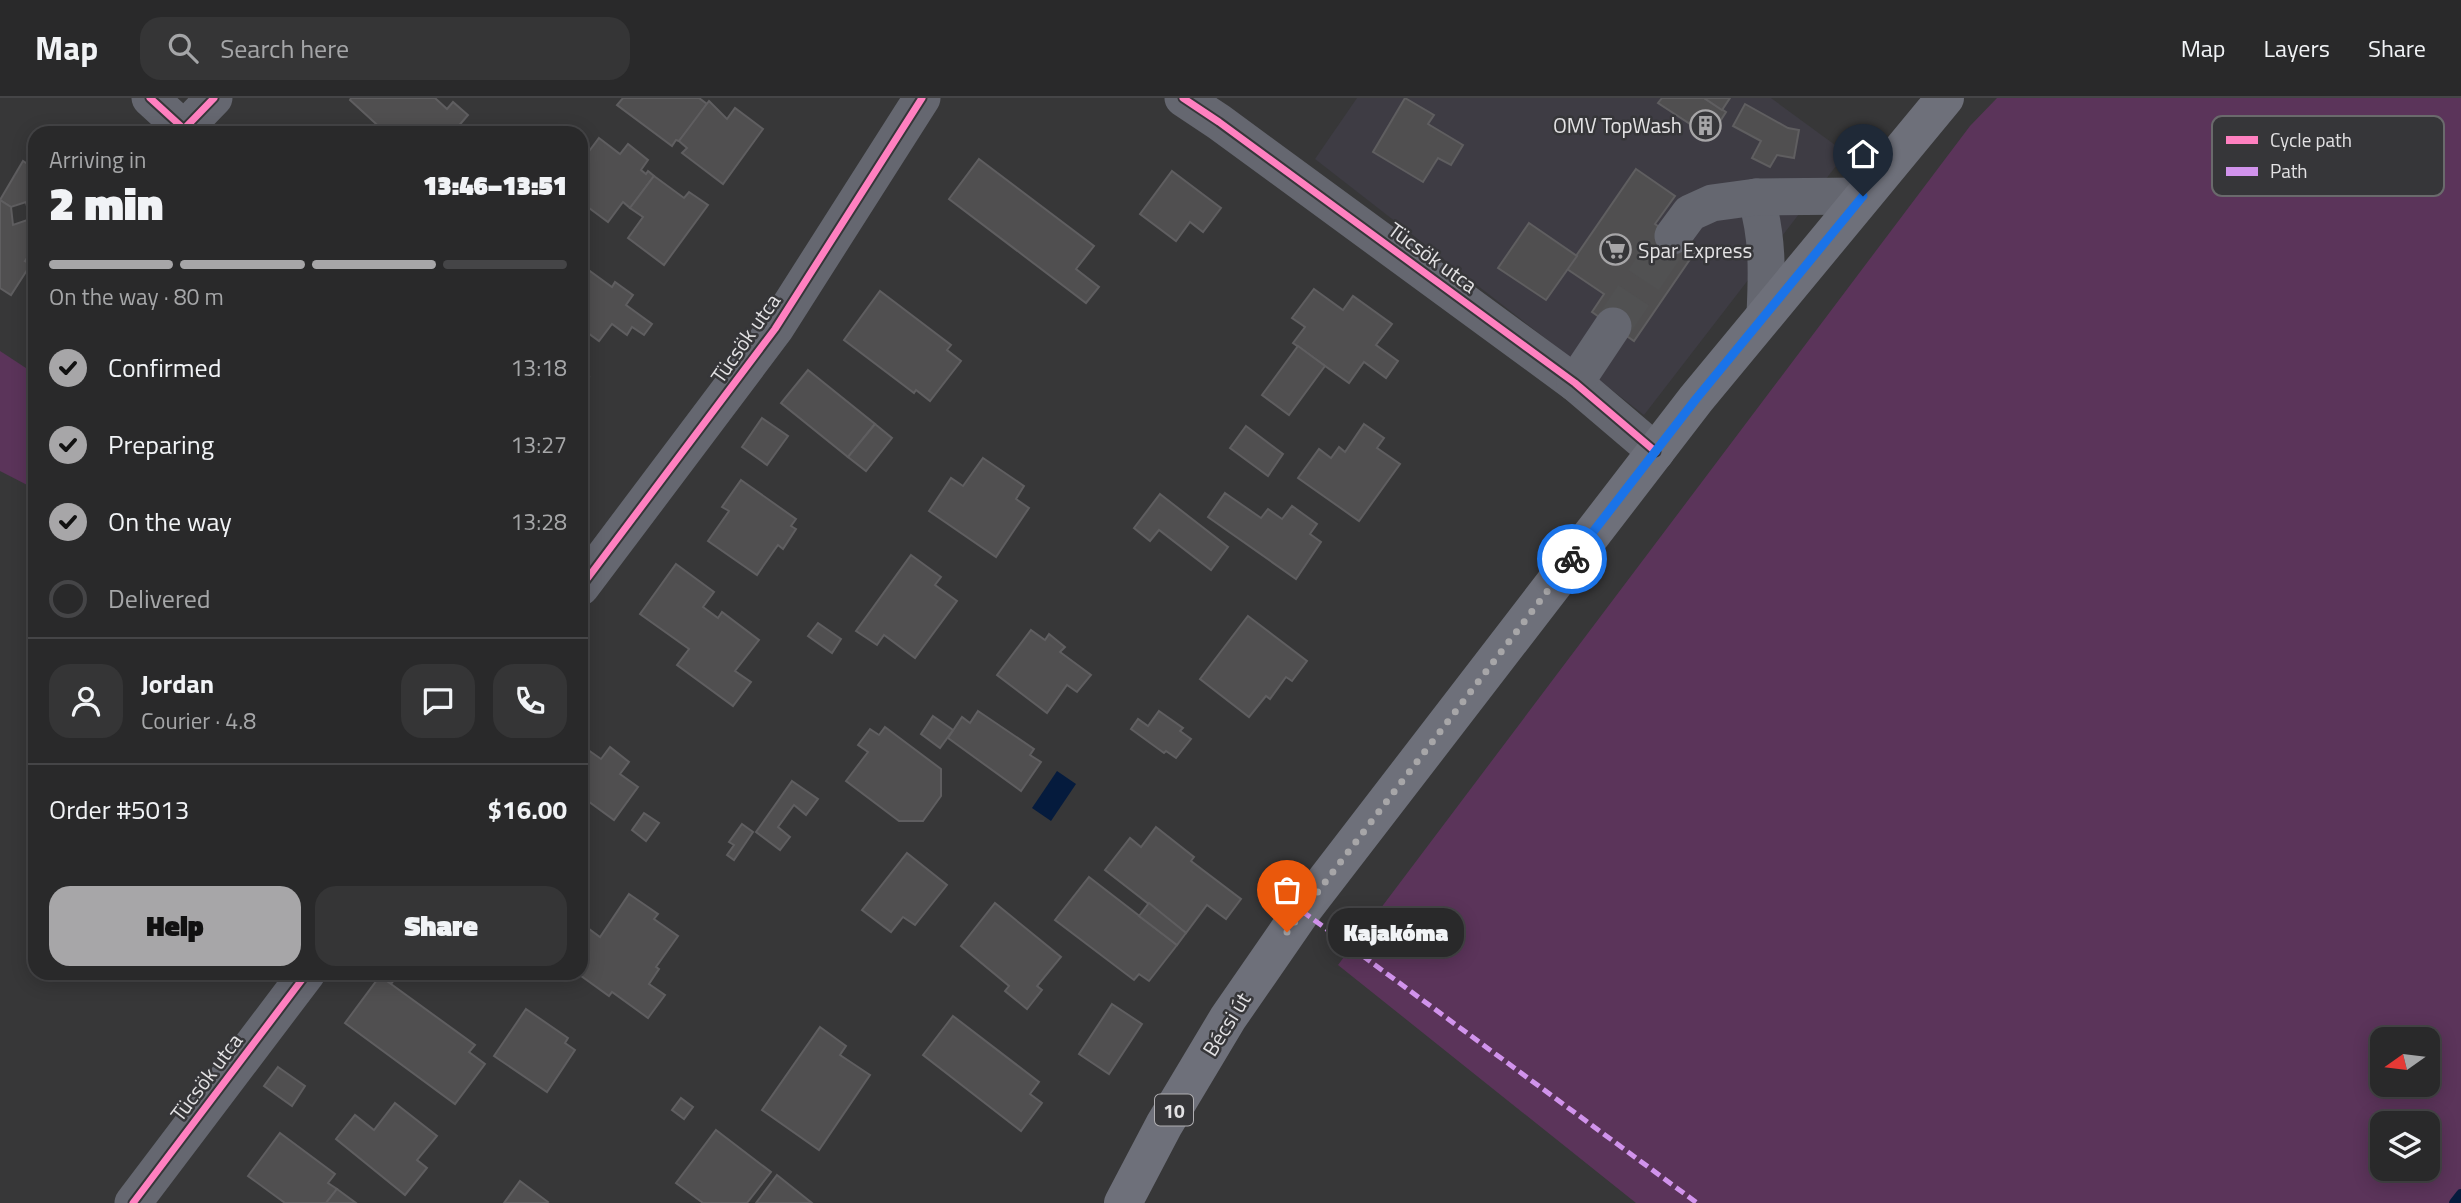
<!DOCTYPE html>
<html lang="en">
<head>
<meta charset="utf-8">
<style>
	body { margin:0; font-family:"Titillium Web",sans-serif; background:#353536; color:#f1f3f6; height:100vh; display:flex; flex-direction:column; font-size:26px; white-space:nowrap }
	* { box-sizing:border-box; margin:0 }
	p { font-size:23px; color:#a5a6a8 }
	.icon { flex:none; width:38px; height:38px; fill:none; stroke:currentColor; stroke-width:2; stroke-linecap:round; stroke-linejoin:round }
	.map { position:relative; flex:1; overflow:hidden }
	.sheet { position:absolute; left:28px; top:28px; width:560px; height:854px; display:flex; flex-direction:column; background:#29292a; border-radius:21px; box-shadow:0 4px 18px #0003,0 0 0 2px #454547 }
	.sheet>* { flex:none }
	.needle { width:46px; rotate:256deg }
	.fabs { position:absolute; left:2370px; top:929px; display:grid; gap:14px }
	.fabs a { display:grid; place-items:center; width:70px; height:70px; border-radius:14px; background:#29292a; box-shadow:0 4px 18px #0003,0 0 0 2px #454547; font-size:35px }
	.pin { position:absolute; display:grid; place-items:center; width:60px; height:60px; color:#fff; margin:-72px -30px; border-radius:50% 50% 50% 0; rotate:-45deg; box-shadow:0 0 7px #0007 }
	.pin .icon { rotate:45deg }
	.courier { position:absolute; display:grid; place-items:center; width:70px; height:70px; margin:-35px; border:5px solid #1a73e8; border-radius:50%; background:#fff; color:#222; box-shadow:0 2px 9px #0007 }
	.bubble { position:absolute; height:49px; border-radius:21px; background:#29292a; box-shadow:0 4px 18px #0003,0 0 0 2px #454547; font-size:23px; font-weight:800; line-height:49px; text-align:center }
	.headline em { font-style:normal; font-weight:800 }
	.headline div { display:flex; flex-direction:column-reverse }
	.headline { display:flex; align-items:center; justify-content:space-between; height:119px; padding:0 21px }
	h1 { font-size:46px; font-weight:800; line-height:52px }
	.bar { display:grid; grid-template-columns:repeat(4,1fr); gap:10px 7px; align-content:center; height:84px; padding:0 21px }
	.bar i { height:9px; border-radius:5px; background:#454547 }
	.bar .on { background:#a7a6a8 }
	.bar p { grid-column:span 4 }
	.line { display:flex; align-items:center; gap:18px; padding:0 21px; border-top:2px solid #454547 }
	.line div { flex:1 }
	.round { display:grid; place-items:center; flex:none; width:74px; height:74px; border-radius:21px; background:#353536 }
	ol { padding:0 21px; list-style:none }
	li { display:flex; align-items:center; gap:21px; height:77px }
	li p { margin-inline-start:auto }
	li .icon { padding:7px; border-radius:50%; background:#a7a6a8; color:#111; stroke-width:4 }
	li:last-child { color:#a5a6a8 }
	li i { width:38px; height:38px; border:4px solid #454547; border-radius:50% }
	.button { display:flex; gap:14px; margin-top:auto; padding:14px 21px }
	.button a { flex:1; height:80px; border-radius:21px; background:#a7a6a8; color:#111; font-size:28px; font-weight:800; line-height:80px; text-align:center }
	.button a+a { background:#353536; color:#f1f3f6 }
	header { display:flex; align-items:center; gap:42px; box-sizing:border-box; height:98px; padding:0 35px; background:#29292a; border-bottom:2px solid #454547 }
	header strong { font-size:33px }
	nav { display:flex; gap:38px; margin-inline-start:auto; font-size:24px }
	.search { width:490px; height:63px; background:#353536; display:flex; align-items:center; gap:18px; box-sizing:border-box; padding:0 24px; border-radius:21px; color:#a5a6a8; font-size:26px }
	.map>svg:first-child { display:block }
</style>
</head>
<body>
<header>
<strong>Map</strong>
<div class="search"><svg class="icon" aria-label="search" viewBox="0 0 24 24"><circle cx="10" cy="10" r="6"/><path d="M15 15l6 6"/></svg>Search here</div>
<nav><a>Map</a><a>Layers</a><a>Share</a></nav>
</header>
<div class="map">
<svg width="2461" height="1105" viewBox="0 0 2461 1105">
	<rect width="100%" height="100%" fill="#373738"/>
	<polygon fill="#3e3c44" points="1357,0 1771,0 1846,55 1644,317 1315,61"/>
	<g fill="#5b345a" fill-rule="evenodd">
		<path d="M1997,0H2461V1105H1636L1338,867L1970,28ZM2382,942H2427V987H2382ZM2382,1026H2427V1071H2382Z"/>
		<polygon points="0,253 35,276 35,391 0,373"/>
	</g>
	<polygon fill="#051b3d" points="1057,673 1076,686 1051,723 1032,710"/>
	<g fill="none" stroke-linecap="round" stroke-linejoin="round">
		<polyline stroke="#051b3d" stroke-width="10" points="2454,1105 2461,1096"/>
	</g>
	<g fill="#504f50" stroke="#5f5e60" stroke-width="2">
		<polygon points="351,0 435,0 447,11 453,4 468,17 456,31 460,35 386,35 350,2"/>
		<polygon points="623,0 699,0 707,6 679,43 676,42 672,48 617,7"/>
		<polygon points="1405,0 1434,17 1428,26 1463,47 1451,67 1438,60 1423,84 1373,54"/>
		<polygon points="1662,0 1704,0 1726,14 1710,39 1658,5"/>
		<polygon points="1704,0 1730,0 1722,12"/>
		<polygon points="709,3 727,21 735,10 763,31 723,86 682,55 687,50 679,43"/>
		<polygon points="1745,6 1788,30 1799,32 1794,60 1777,57 1770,69 1752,60 1761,43 1733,28"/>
		<polygon points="599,40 620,56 628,46 648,62 641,72 646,76 648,73 654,78 630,110 623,104 608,124 581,104 581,64"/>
		<polygon points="35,57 35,124 30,121 26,104 11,109 0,102 23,63 29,67"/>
		<polygon points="979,61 1094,148 1076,171 1099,189 1086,205 949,101"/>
		<polygon points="1636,71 1675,98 1655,126 1695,154 1634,243 1592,214 1604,196 1567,171"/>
		<polygon points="1172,73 1221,110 1203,134 1190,124 1176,143 1140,116"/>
		<polygon points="654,78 684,100 689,94 708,107 664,167 628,140 643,119 630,110"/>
		<polygon points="0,102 11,109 13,127 30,121 35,124 35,148 25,163 31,166 11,197 0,190"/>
		<polygon points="1529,125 1577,158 1546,202 1498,170"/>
		<polygon points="583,168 612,189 615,184 633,197 626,207 652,226 644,237 632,229 627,237 612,226 599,243 581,230 581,171"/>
		<polygon points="1314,191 1343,212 1353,198 1392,226 1376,247 1398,263 1386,280 1364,264 1349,285 1293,245 1305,229 1292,220"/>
		<polygon points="880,193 951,247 947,252 961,263 930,303 916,292 914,295 844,242"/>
		<polygon points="1298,248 1325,268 1289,317 1262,297"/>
		<polygon points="808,272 875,326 848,359 781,305"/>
		<polygon points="581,274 589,279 581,290"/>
		<polygon points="762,320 788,338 767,367 742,349"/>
		<polygon points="875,326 892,340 866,373 848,359"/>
		<polygon points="1364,326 1384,340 1377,350 1400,366 1359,423 1298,380 1319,351 1331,360 1339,349 1345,354"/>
		<polygon points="1246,328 1283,356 1268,378 1230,350"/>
		<polygon points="983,360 1024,388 1016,401 1029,410 996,459 929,413 951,380 963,388"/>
		<polygon points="741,382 796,421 791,428 796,431 783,451 778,447 757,477 708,443 729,413 722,409"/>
		<polygon points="1225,395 1261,420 1268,411 1282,421 1292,408 1317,426 1310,436 1321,444 1296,481 1208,419"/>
		<polygon points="1160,396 1228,449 1211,472 1159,432 1150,443 1134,430"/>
		<polygon points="911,457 941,479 935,487 957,503 915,560 884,537 877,547 856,533"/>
		<polygon points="676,466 714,494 703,509 718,520 722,514 759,542 735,573 751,584 733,608 677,567 689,551 640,516"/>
		<polygon points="1248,518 1307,563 1292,583 1286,579 1270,601 1266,598 1249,619 1200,581"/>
		<polygon points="818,525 841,541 832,555 808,538"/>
		<polygon points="1031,532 1045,542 1049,536 1065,549 1060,554 1091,577 1077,594 1067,587 1047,615 997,577"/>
		<polygon points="978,613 1034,651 1030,657 1041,664 1021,693 948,640 962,619 970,625"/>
		<polygon points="1159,613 1183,630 1180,633 1191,641 1176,660 1166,653 1164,655 1131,631 1138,621 1148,628"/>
		<polygon points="933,618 953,632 940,650 921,636"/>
		<polygon points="885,629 941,671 941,698 923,723 899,723 846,683 868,654 858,647 870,631 879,637"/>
		<polygon points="581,647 601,661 610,649 629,664 620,676 638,689 614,722 581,698"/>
		<polygon points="792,683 818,701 806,717 794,707 778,729 790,739 780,752 756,734"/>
		<polygon points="644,715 659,725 646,743 632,732"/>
		<polygon points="742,726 753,734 734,762 727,757 734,747 729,744"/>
		<polygon points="1156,729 1194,759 1191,763 1241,801 1226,821 1207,807 1186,835 1105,772 1130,740 1141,749"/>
		<polygon points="907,755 947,787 915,827 903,819 891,834 862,812"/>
		<polygon points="1089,779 1177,847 1149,883 1139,876 1134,882 1055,822"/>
		<polygon points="629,796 658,816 654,821 678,838 656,869 659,871 649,886 665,897 648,920 612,894 609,898 577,875 581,875 581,825 600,839"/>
		<polygon points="995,805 1061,859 1037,888 1042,892 1027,911 1005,893 1009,888 961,848"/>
		<polygon points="1149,805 1186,835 1177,847 1139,818"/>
		<polygon points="376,875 399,875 391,886"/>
		<polygon points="380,878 475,947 469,954 485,966 455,1006 345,925"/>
		<polygon points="1112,906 1142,926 1109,976 1079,956"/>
		<polygon points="526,911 568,940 565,945 575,952 547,994 494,958"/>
		<polygon points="953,918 1039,984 1030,996 1042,1005 1021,1033 923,957"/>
		<polygon points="820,929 846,948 840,957 870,977 819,1052 762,1012"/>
		<polygon points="278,969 305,988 292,1008 264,988"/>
		<polygon points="681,1000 693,1009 684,1021 672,1012"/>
		<polygon points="395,1005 437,1038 417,1062 427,1070 405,1097 336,1041 355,1017 374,1032"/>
		<polygon points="716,1032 771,1074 747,1105 703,1105 676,1085"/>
		<polygon points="280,1035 335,1076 328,1085 337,1091 326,1105 285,1105 248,1078"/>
		<polygon points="777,1077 812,1105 756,1105"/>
		<polygon points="520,1083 548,1104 547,1105 504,1105"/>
		<polygon points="337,1091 356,1105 326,1105"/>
	</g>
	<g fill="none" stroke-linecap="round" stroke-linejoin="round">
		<polyline stroke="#515152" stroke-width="37" stroke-dasharray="37 18" stroke-linecap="butt" points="1613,228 1673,138"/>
		<g stroke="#656770" stroke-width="37">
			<polyline points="150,0 184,31 214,0"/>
			<polyline points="1183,0 1219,24 1575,285 1656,354"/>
			<path d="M1756,99C1768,140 1767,174 1765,216"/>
			<polyline points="1673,138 1690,115 1712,105 1756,99 1863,98"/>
			<polyline points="1575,285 1613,228"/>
			<polyline points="581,489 775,231 922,0"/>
			<polyline points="133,1105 307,875"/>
		</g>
		<polyline stroke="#6e707a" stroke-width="38" points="1123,1105 1164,1027 1228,920 1302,813 1696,301 1945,0"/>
		<polyline stroke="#d193ec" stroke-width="5" stroke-dasharray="10 5" stroke-linecap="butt" points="1302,813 1697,1105"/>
		<defs>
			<g id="cycleway">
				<polyline points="150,0 184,31 214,0"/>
				<polyline points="1183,0 1219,24 1575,285 1656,354"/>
				<polyline points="581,489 775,231 922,0"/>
				<polyline points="133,1105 307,875"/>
			</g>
		</defs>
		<use href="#cycleway" stroke="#363639" stroke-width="11"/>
		<use href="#cycleway" stroke="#ff80c0" stroke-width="7"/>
	</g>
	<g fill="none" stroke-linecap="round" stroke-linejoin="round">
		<polyline stroke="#a7a6a8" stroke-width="7" stroke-dasharray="0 12.6" points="1287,834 1572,461"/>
		<polyline stroke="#1a73e8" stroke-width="9" points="1572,461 1696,301 1863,98"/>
	</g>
	<defs>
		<symbol id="building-ring" viewBox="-11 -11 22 22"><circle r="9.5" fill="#363639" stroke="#a7a6a8" stroke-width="1.5"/><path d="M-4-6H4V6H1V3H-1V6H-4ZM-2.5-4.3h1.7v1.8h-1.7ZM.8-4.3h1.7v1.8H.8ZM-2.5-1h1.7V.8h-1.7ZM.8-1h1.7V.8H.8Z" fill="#a7a6a8"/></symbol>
		<symbol id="supermarket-ring" viewBox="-11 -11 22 22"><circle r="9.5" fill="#363639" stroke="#a7a6a8" stroke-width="1.5"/><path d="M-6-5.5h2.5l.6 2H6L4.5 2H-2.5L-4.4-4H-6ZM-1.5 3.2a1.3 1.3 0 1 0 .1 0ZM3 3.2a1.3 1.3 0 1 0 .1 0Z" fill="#a7a6a8"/></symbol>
	</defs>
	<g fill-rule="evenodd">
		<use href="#building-ring" x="1688" y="10" width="35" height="35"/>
		<use href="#supermarket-ring" x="1598" y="134" width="35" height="35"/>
	</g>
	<g text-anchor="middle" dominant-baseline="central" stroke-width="5" stroke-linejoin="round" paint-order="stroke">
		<rect fill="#363639" stroke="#afaeb1" stroke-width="2" x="1155" y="996.5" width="38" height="31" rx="5"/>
		<g font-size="19" font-weight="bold" fill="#e3e2e4">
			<text x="1174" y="1012">10</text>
		</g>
		<g font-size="21" fill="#e3e2e4" stroke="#363639" text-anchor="end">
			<text x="1682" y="27">OMV TopWash</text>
			<text x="1638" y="152" text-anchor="start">Spar Express</text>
		</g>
		<g font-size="21" fill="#e3e2e4" stroke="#363639">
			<text transform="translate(1433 159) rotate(36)">Tücsök utca</text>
			<text transform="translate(745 240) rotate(-55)">Tücsök utca</text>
			<text transform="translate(1226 926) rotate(-58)">Bécsi út</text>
			<text transform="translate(206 979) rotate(-53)">Tücsök utca</text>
		</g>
	</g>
	<rect x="2212" y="18" width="232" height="80" rx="10" fill="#363639" stroke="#6a6a6c" stroke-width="2"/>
	<rect x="2226" y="38" width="32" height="8" fill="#ff80c0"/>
	<rect x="2226" y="69" width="32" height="9" fill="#d193ec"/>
	<g font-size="19" fill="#e3e2e4">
		<text x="2270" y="49">Cycle path</text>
		<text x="2270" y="80">Path</text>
	</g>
</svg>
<div class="fabs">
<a><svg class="needle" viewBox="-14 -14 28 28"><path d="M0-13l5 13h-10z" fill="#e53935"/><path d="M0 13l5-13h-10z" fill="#a5a6a8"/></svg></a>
<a><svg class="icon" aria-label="layers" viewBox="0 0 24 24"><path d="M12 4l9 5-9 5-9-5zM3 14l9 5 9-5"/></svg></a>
</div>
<div class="pin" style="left:1287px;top:834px;background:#ea580c"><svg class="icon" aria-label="bag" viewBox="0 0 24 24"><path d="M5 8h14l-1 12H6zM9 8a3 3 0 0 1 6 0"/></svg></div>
<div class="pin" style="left:1863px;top:98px;background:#1f2937"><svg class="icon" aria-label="home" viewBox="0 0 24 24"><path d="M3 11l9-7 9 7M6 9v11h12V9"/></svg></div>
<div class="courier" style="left:1572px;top:461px"><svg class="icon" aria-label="bike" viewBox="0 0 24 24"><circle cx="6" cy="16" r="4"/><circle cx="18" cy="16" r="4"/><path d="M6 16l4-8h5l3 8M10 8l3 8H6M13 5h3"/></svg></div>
<div class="bubble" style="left:1328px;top:810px;width:136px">Kajakóma</div>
<section class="sheet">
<div class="headline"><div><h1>2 min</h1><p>Arriving in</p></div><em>13:46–13:51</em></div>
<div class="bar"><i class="on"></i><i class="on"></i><i class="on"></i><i></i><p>On the way · 80 m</p></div>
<ol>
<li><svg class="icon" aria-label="check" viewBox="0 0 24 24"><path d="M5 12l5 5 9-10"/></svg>Confirmed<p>13:18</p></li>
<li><svg class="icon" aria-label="check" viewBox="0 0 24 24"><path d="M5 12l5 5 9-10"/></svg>Preparing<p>13:27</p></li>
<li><svg class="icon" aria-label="check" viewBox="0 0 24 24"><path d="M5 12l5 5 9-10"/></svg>On the way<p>13:28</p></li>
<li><i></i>Delivered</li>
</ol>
<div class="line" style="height:126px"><a class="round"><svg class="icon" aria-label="person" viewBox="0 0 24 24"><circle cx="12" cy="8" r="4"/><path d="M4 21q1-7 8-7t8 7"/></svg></a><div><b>Jordan</b><p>Courier · 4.8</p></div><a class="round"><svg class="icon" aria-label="chat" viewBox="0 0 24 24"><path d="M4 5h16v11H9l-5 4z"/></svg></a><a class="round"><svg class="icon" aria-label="phone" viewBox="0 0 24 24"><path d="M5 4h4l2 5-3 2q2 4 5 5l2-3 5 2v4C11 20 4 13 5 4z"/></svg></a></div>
<div class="line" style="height:91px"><div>Order #5013</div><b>$16.00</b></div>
<div class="button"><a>Help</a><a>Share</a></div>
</section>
</div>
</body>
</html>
